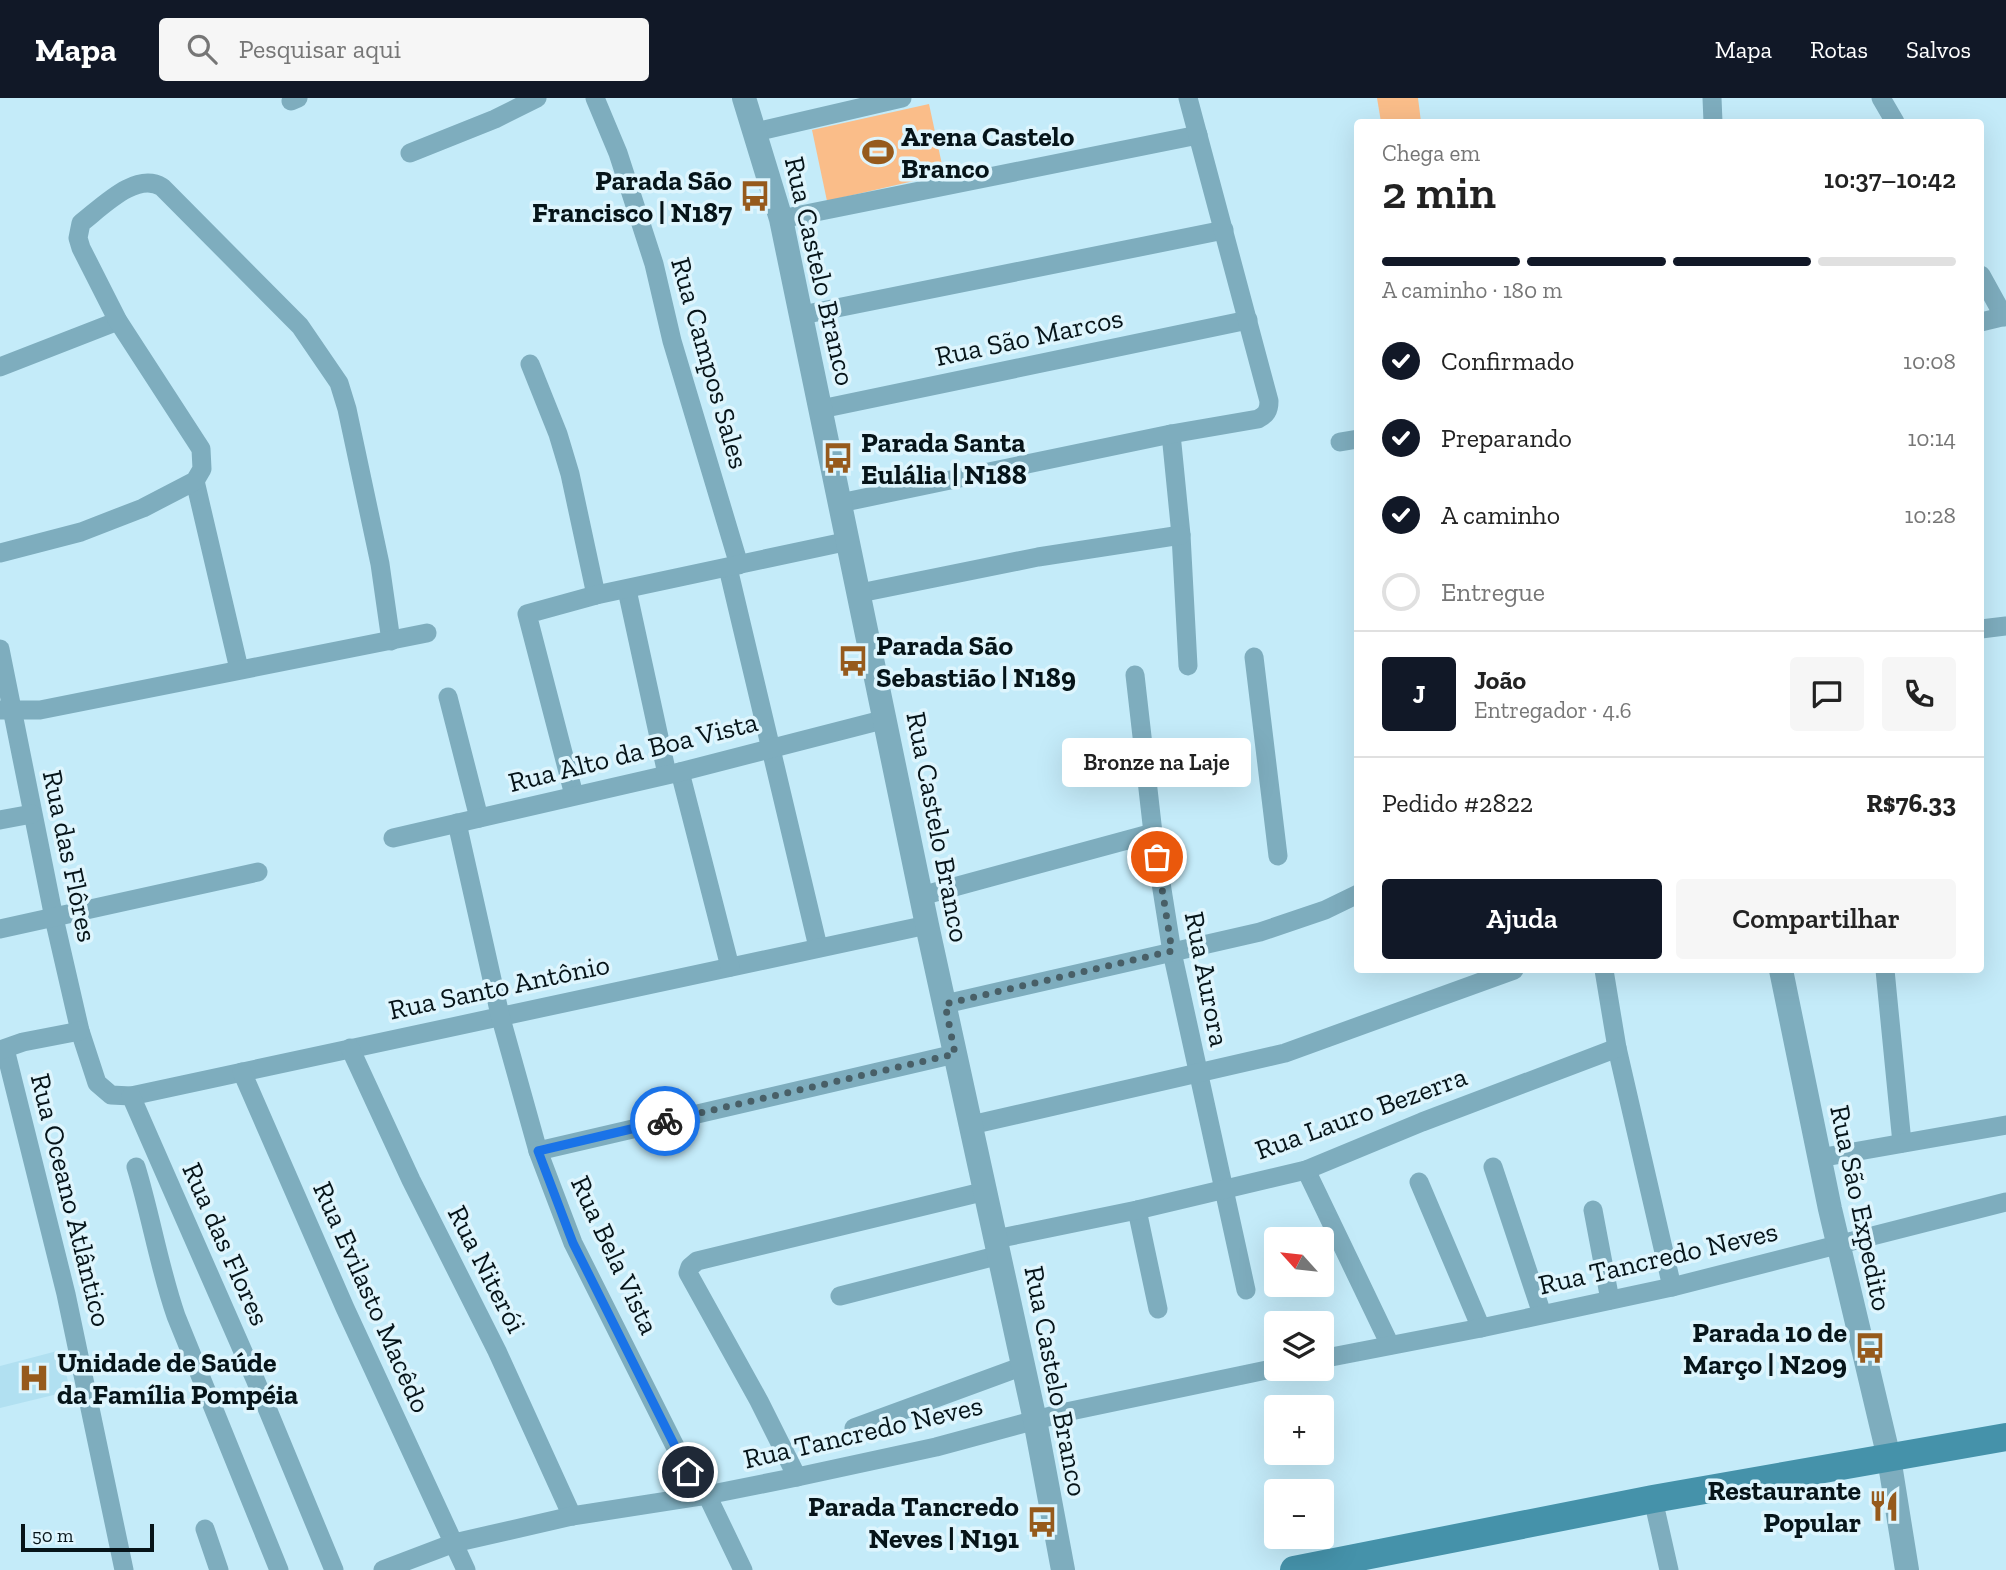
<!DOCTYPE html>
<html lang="pt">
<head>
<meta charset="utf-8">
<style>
	body { margin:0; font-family:"Zilla Slab",serif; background:#f6f6f6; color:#222; height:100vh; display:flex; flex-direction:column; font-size:26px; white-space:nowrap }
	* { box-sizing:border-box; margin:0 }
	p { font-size:23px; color:#767676 }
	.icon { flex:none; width:38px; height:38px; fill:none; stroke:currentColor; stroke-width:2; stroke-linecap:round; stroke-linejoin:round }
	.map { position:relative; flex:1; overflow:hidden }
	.panel { position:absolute; left:1354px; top:21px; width:630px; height:854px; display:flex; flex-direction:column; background:#fff; border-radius:7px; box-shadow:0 7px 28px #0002 }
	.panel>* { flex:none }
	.needle { width:46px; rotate:297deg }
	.controls { position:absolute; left:1264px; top:1129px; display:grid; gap:14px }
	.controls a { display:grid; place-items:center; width:70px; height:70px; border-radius:7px; background:#fff; box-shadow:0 7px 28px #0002; font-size:35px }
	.scale { position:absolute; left:21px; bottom:18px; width:133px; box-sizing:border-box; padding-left:7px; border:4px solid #061419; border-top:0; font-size:19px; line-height:24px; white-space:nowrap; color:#061419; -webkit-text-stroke:5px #def5fd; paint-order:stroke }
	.pin { position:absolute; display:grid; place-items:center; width:60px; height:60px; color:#fff; margin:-30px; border:4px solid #fff; border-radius:50%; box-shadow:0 2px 7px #0007 }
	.courier { position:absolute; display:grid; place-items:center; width:70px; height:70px; margin:-35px; border:5px solid #1a73e8; border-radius:50%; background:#fff; color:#222; box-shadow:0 2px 9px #0007 }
	.bubble { position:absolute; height:49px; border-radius:7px; background:#fff; box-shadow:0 7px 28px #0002; font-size:23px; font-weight:600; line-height:49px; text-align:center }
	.head em { font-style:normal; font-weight:600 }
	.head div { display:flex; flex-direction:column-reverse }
	.head { display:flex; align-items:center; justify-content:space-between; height:119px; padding:0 28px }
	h1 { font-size:46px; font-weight:600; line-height:52px }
	.bar { display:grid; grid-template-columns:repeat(4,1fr); gap:10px 7px; align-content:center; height:84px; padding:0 28px }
	.bar i { height:9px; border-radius:5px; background:#e0e0e0 }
	.bar .on { background:#111827 }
	.bar p { grid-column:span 4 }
	.line { display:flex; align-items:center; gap:18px; padding:0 28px; border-top:2px solid #e0e0e0 }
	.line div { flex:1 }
	.round { display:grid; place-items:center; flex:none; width:74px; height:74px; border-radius:7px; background:#f6f6f6 }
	ol { padding:0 28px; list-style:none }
	li { display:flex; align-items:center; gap:21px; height:77px }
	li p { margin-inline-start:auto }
	li .icon { padding:7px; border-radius:50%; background:#111827; color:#fff; stroke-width:4 }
	li:last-child { color:#767676 }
	li i { width:38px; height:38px; border:4px solid #e0e0e0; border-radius:50% }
	.action { display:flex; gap:14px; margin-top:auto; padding:14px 28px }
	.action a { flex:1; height:80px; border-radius:7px; background:#111827; color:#fff; font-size:28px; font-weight:600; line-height:80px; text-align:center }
	.action a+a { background:#f6f6f6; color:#222 }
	header { display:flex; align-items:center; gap:42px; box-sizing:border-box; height:98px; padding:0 35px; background:#111827; color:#fff }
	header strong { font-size:33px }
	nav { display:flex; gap:38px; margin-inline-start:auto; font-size:24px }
	.search { width:490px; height:63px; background:#f6f6f6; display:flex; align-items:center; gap:18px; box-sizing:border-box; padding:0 24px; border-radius:7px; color:#767676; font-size:26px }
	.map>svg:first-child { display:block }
</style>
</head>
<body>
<header>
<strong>Mapa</strong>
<div class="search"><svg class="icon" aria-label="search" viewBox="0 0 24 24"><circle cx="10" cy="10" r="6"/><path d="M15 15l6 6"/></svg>Pesquisar aqui</div>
<nav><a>Mapa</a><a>Rotas</a><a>Salvos</a></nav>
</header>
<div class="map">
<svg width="2006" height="1472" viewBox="0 0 2006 1472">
	<rect width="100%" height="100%" fill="#c4ebf9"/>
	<polygon fill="#b1e0f1" points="61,1252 70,1293 0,1310 0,1268"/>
	<g fill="#fabd89">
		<polygon points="1377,0 1418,0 1421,24 1381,24"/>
		<polygon points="929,6 944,76 827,103 812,32"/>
	</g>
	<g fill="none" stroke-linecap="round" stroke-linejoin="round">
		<g stroke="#7eadbe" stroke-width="19">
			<polyline points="595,0 618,55 654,166 672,243 739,467"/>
			<polyline points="1712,0 1713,24"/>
			<polyline points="1881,0 1895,24"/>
			<polyline points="291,3 298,0"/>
			<polyline points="756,34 902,0"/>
			<polyline points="410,55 495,21 537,0"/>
			<polyline points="781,121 1198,37"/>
			<polyline points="1981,177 2004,219"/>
			<polyline points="802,217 1224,132"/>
			<polyline points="1981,224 2006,218"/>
			<polyline points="530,266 558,336 570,376 596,497"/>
			<polyline points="0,269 118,223"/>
			<polyline points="821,311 1248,222"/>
			<polyline points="1171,336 1181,437 1188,568"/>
			<polyline points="1340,344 1358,341"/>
			<polyline points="195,383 239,571"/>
			<path d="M840,405L1171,336L1258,321C1266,317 1269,313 1269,303L1188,0"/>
			<path d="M0,455L81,434L143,410L195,383L202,371L201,351L118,223L81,150L78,140L81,125C102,109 136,73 162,89L300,228L339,285L347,311L380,466L391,543"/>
			<polyline points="728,470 818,849"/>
			<polyline points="627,492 667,676"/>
			<polyline points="860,495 1038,459 1181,437"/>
			<polyline points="1981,531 2006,528"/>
			<polyline points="0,551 54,820 80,933 97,985 111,997 131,998 927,827"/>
			<polyline points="1254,559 1278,758"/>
			<polyline points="1135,577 1153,735 1172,854 1246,1192"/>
			<polyline points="448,599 479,720"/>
			<polyline points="1,612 40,612 427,535"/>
			<polyline points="680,674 730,869"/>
			<polyline points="574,697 527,516 596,497 849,443"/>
			<polyline points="0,722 32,716"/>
			<polyline points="457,725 500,917 538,1053 573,1145 700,1398"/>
			<polyline points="393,740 680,674 886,621"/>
			<polyline points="921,798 1153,735"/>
			<polyline points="0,831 258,774"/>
			<polyline points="1604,872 1617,950 1672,1189"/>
			<polyline points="1885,872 1902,1045"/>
			<polyline points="945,906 1260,834 1325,812 1358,796"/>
			<polyline points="350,950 411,1082 497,1253 572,1418"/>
			<polyline points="5,951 66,1196 124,1472"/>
			<polyline points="0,952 23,944 80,933"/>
			<polyline points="242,974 345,1210 466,1472"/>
			<polyline points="131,998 255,1281 334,1472"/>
			<polyline points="971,1027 1285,955 1514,872"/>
			<polyline points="538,1053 955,956"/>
			<polyline points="1819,1060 2006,1027"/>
			<path d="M136,1069C151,1118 159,1169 176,1218L279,1472"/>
			<polyline points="1493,1069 1542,1216"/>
			<polyline points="1306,1072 1390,1247"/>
			<polyline points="1419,1084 1481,1230"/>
			<polyline points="1137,1112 1158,1211"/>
			<polyline points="1593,1112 1610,1202"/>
			<polyline points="996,1141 1137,1112 1306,1072 1422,1024 1617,950"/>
			<polyline points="840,1198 1000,1157"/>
			<polyline points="1321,1261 1481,1230 1672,1189 2006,1104"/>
			<polyline points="854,1330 1023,1268"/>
			<polyline points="797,1379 759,1303 688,1175 690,1169 697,1163 986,1093"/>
			<polyline points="707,1397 743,1472"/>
			<polyline points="1653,1401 1669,1472"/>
			<polyline points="205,1431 219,1472"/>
			<polyline points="383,1472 454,1445 572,1418 707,1397 797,1379 936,1349 1066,1314 1276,1270"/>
		</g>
		<g stroke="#7eadbe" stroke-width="24">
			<polyline points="744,0 781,121 927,827 1035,1322 1063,1472"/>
			<polyline points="1781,872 1830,1111 1889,1360 1907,1472"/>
		</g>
		<polyline stroke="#4592aa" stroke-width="28" points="1294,1472 1653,1401 2006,1339"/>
	</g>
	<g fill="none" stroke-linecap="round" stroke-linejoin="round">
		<polyline stroke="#485f67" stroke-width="7" stroke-dasharray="0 12.6" points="665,1023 955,956 945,906 1172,853 1157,759"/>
		<polyline stroke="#1a73e8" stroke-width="9" points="665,1023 538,1053 573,1145 688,1374"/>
	</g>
	<defs>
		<symbol id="stadium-bare" viewBox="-9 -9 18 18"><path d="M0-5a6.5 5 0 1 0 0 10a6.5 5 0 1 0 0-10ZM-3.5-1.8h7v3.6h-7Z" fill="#965a1c" stroke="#def5fd" stroke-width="2.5" paint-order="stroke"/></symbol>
		<symbol id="bus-bare" viewBox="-9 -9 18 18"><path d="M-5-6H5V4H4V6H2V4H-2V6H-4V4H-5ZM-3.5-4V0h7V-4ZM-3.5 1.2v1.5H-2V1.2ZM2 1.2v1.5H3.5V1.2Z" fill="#965a1c" stroke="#def5fd" stroke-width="2.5" paint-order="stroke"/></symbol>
		<symbol id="hospital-bare" viewBox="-9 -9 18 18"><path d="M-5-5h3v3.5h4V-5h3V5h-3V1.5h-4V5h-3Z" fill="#965a1c" stroke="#def5fd" stroke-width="2.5" paint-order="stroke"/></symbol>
		<symbol id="restaurant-bare" viewBox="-9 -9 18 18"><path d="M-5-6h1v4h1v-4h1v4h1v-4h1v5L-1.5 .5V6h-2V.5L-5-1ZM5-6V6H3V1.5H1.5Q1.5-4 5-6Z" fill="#965a1c" stroke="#def5fd" stroke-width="2.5" paint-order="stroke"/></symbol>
	</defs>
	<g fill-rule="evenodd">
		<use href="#stadium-bare" x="856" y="32" width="44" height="44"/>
		<use href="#bus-bare" x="733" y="76" width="44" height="44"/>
		<use href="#bus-bare" x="816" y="338" width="44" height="44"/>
		<use href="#bus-bare" x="831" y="541" width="44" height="44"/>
		<use href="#bus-bare" x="1848" y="1228" width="44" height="44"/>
		<use href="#hospital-bare" x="12" y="1258" width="44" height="44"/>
		<use href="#restaurant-bare" x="1862" y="1386" width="44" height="44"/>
		<use href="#bus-bare" x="1020" y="1402" width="44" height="44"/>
	</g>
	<g text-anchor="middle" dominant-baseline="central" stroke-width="7" stroke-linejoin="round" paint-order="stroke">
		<g font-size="28" font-weight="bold" fill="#061419" stroke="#def5fd" text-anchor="start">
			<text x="901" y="38">Arena Castelo<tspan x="901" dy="32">Branco</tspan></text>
			<text x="732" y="82" text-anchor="end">Parada São<tspan x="732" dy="32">Francisco | N187</tspan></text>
			<text x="861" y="344">Parada Santa<tspan x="861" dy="32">Eulália | N188</tspan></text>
			<text x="876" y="547">Parada São<tspan x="876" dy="32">Sebastião | N189</tspan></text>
			<text x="1847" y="1234" text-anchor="end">Parada 10 de<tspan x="1847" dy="32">Março | N209</tspan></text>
			<text x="57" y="1264">Unidade de Saúde<tspan x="57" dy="32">da Família Pompéia</tspan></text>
			<text x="1861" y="1392" text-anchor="end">Restaurante<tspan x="1861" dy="32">Popular</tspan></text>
			<text x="1019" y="1408" text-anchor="end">Parada Tancredo<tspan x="1019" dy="32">Neves | N191</tspan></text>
		</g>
		<g font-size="28" fill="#061419" stroke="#def5fd">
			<text transform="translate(820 173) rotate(77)">Rua Castelo Branco</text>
			<text transform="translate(1029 239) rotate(-12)">Rua São Marcos</text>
			<text transform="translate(710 265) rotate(74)">Rua Campos Sales</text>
			<text transform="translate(633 654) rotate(-14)">Rua Alto da Boa Vista</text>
			<text transform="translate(938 729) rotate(79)">Rua Castelo Branco</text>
			<text transform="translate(70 758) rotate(78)">Rua das Flôres</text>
			<text transform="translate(1207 881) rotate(79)">Rua Aurora</text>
			<text transform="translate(499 889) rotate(-12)">Rua Santo Antônio</text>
			<text transform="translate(1361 1015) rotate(-20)">Rua Lauro Bezerra</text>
			<text transform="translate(71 1102) rotate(76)">Rua Oceano Atlântico</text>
			<text transform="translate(1861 1110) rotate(78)">Rua São Expedito</text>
			<text transform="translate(226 1146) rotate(66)">Rua das Flores</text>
			<text transform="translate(615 1157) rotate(65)">Rua Bela Vista</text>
			<text transform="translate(1658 1160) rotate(-13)">Rua Tancredo Neves</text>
			<text transform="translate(487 1171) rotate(63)">Rua Niterói</text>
			<text transform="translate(372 1199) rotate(66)">Rua Evilasto Macêdo</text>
			<text transform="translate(1056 1283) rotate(79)">Rua Castelo Branco</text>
			<text transform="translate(863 1334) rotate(-13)">Rua Tancredo Neves</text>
		</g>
	</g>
</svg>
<div class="controls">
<a><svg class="needle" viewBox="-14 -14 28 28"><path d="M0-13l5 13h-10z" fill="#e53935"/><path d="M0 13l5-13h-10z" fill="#767676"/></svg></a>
<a><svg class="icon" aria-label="layers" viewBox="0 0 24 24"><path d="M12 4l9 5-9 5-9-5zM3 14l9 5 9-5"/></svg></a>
<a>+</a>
<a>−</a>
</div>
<div class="scale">50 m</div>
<div class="pin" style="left:1157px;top:759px;background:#ea580c"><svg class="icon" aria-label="bag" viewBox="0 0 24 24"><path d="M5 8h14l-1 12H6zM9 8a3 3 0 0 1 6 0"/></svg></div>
<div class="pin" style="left:688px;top:1374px;background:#1f2937"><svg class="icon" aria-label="home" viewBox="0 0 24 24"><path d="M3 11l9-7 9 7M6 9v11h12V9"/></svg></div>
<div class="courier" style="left:665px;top:1023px"><svg class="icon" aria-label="bike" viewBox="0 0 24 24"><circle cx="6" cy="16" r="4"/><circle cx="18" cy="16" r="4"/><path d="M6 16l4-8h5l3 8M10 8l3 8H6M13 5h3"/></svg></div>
<div class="bubble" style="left:1062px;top:640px;width:189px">Bronze na Laje</div>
<section class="panel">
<div class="head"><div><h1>2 min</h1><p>Chega em</p></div><em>10:37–10:42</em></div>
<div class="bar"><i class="on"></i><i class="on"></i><i class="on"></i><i></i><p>A caminho · 180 m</p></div>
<ol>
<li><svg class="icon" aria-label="check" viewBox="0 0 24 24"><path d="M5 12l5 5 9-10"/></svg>Confirmado<p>10:08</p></li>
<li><svg class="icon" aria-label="check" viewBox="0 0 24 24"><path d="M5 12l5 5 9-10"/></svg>Preparando<p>10:14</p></li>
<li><svg class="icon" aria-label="check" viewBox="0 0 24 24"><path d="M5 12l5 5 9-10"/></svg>A caminho<p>10:28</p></li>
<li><i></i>Entregue</li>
</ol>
<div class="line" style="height:126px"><b class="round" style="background:#111827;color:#fff">J</b><div><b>João</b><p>Entregador · 4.6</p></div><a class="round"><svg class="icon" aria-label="chat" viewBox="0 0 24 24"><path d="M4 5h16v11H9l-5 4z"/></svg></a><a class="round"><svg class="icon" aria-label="phone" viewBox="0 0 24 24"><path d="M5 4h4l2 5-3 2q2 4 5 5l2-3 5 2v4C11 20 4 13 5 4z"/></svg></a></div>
<div class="line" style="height:91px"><div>Pedido #2822</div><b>R$76.33</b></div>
<div class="action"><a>Ajuda</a><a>Compartilhar</a></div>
</section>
</div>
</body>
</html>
